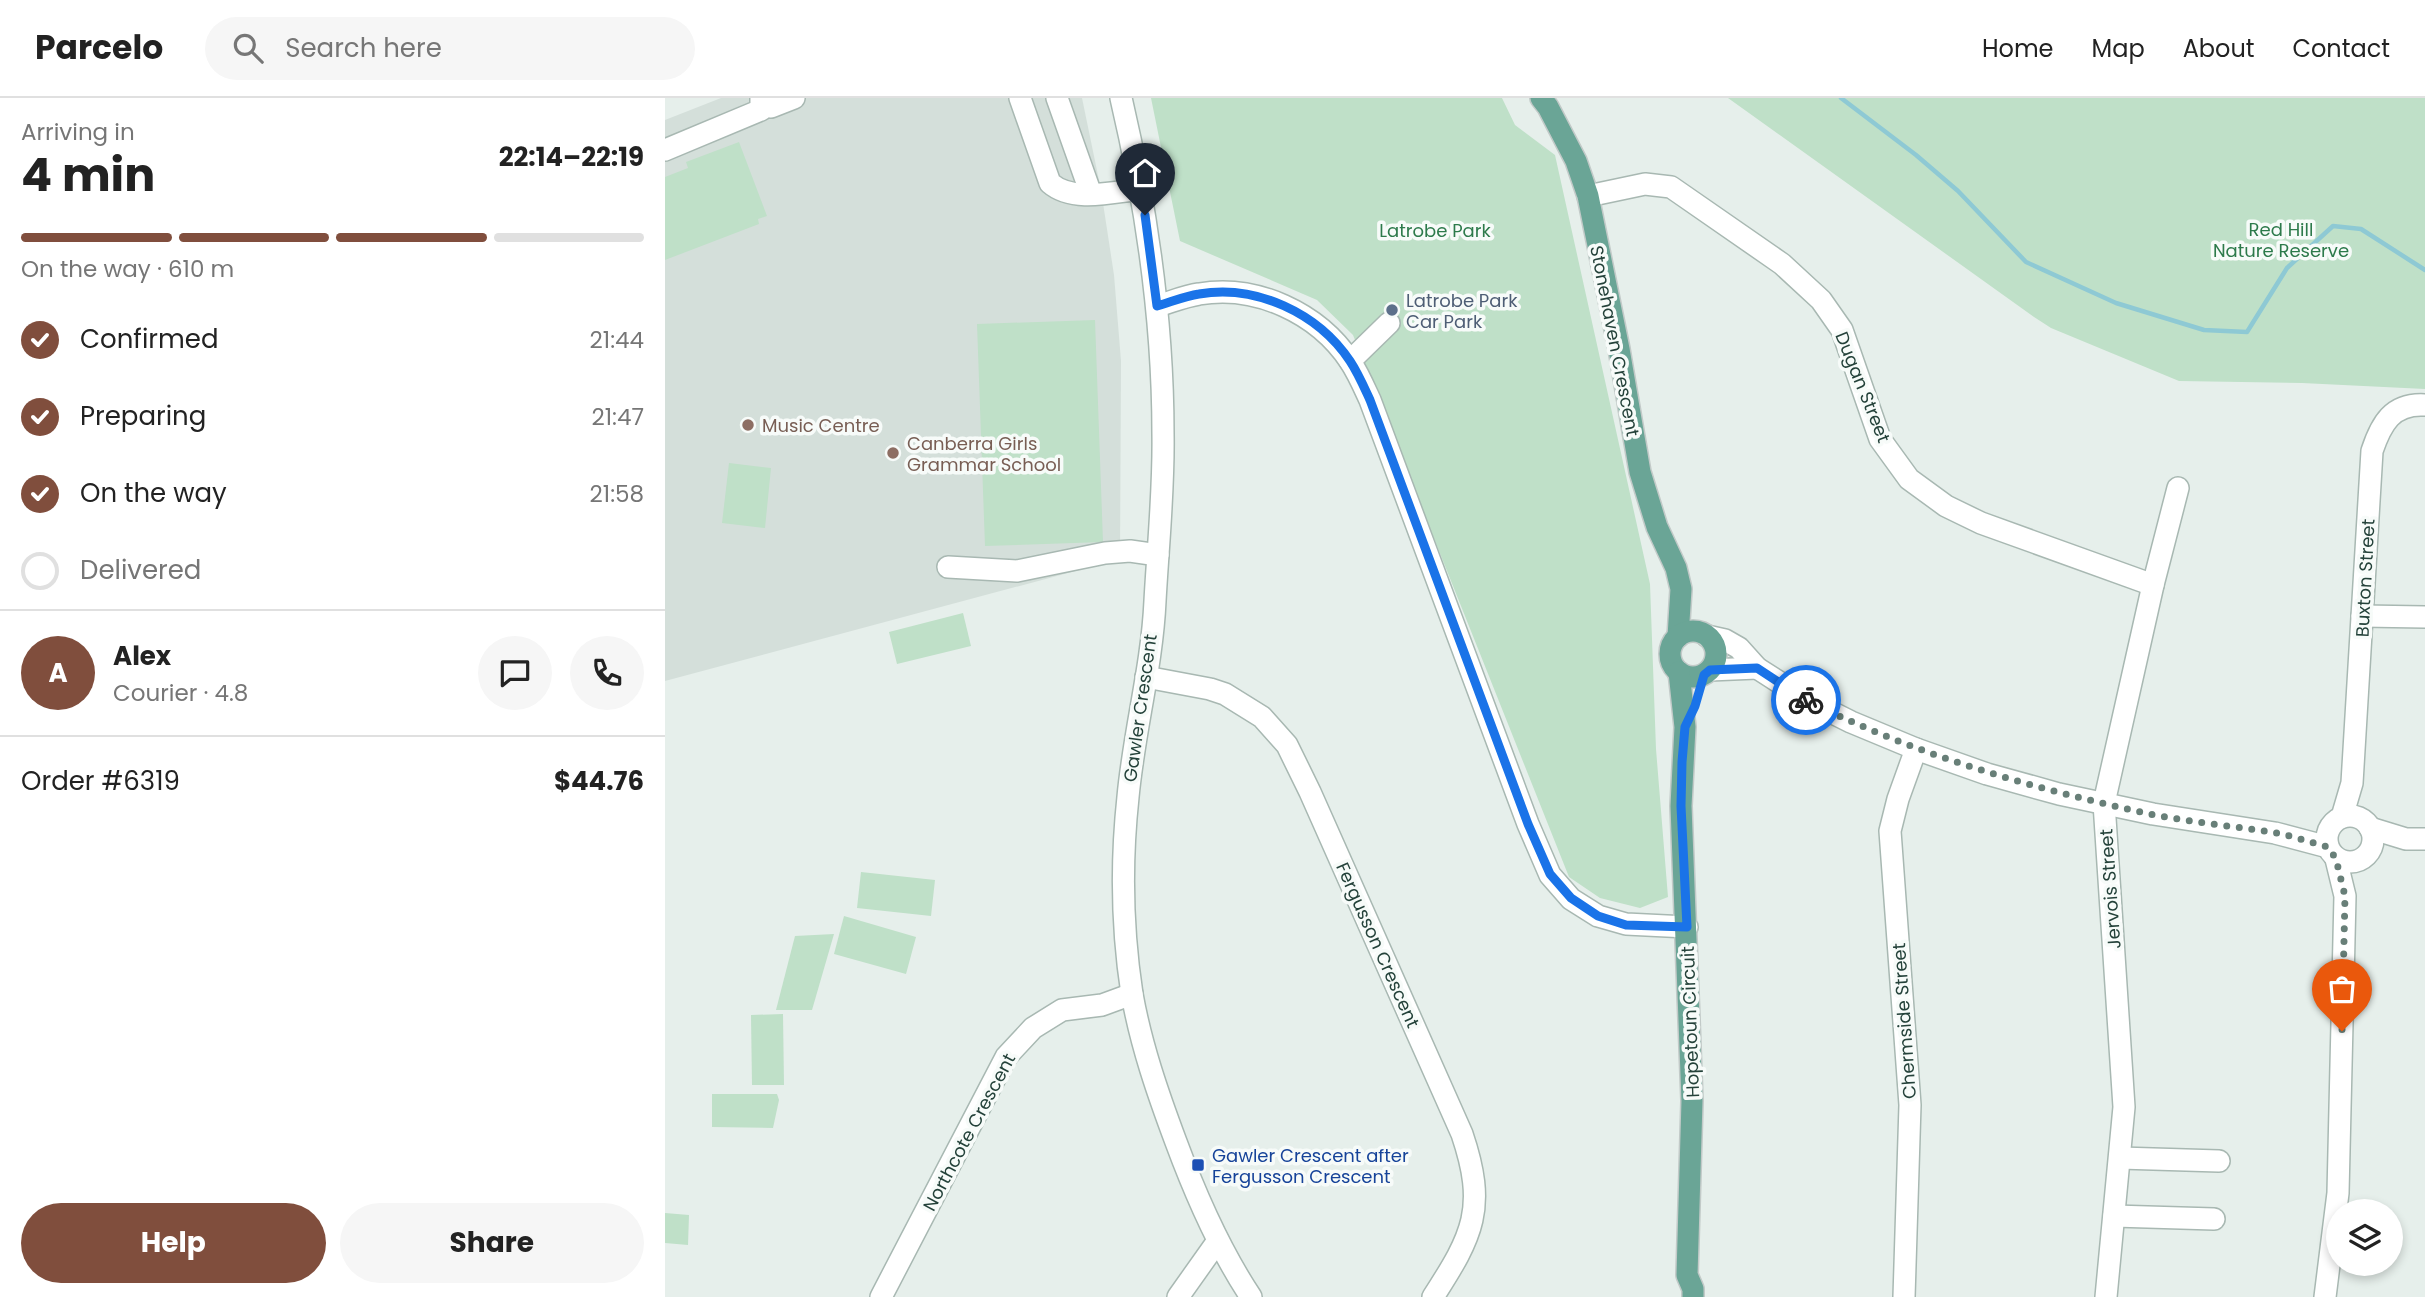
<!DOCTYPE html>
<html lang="en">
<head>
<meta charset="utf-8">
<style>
	body { margin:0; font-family:Poppins,sans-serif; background:#f6f6f6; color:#222; height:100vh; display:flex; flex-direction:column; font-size:26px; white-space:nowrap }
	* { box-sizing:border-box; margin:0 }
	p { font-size:23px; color:#767676 }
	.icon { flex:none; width:38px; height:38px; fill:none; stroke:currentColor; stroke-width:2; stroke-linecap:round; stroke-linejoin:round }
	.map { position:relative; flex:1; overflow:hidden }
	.panel { display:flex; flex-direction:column; background:#fff; width:665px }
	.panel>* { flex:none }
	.controls { position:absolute; left:1661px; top:1101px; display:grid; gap:14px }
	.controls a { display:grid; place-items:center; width:77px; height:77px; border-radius:50%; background:#fff; box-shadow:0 4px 10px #0003; font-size:35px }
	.pin { position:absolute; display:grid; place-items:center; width:60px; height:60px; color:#fff; margin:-72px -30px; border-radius:50% 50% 50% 0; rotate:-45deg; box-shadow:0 0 7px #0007 }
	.pin .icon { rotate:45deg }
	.courier { position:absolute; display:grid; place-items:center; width:70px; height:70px; margin:-35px; border:5px solid #1a73e8; border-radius:50%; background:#fff; color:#222; box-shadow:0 2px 9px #0007 }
	.summary em { font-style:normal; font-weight:700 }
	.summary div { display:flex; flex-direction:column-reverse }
	.summary { display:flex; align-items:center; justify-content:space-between; height:119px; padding:0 21px }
	h1 { font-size:46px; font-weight:700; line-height:52px }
	.bar { display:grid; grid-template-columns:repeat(4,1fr); gap:10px 7px; align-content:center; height:84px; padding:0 21px }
	.bar i { height:9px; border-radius:5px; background:#e0e0e0 }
	.bar .current { background:#804e3d }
	.bar p { grid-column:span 4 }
	.line { display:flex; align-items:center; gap:18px; padding:0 21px; border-top:2px solid #e0e0e0 }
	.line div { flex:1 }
	.round { display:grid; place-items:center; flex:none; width:74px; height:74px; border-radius:37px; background:#f6f6f6 }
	ol { padding:0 21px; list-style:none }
	li { display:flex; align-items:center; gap:21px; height:77px }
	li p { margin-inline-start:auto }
	li .icon { padding:7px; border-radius:50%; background:#804e3d; color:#fff; stroke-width:4 }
	li:last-child { color:#767676 }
	li i { width:38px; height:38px; border:4px solid #e0e0e0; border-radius:50% }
	.action { display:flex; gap:14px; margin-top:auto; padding:14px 21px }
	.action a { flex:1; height:80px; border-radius:42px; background:#804e3d; color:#fff; font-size:28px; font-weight:700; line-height:80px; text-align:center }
	.action a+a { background:#f6f6f6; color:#222 }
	header { display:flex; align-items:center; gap:42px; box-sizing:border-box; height:98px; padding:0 35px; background:#fff; border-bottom:2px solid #e0e0e0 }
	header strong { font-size:33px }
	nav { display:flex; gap:38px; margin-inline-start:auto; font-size:24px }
	.search { width:490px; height:63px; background:#f6f6f6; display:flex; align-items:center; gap:18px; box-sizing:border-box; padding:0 24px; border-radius:38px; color:#767676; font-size:26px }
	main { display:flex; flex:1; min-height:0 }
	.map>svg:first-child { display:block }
</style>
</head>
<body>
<header>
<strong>Parcelo</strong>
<div class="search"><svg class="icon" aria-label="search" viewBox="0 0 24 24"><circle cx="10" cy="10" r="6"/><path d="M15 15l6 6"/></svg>Search here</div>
<nav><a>Home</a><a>Map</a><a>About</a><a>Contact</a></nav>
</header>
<main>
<section class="panel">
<div class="summary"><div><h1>4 min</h1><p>Arriving in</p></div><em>22:14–22:19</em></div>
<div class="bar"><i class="current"></i><i class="current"></i><i class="current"></i><i></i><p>On the way · 610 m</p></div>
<ol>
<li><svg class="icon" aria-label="check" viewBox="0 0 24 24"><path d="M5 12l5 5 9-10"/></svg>Confirmed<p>21:44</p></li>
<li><svg class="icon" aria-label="check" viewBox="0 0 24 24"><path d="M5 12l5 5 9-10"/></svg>Preparing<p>21:47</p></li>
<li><svg class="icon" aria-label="check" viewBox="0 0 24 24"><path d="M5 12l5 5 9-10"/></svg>On the way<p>21:58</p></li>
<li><i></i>Delivered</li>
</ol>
<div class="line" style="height:126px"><b class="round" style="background:#804e3d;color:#fff">A</b><div><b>Alex</b><p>Courier · 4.8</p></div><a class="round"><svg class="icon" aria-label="chat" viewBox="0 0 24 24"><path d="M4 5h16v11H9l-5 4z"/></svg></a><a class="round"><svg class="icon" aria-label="phone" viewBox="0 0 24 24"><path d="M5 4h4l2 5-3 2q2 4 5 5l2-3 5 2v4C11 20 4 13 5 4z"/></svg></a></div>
<div class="line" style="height:91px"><div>Order #6319</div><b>$44.76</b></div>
<div class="action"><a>Help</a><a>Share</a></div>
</section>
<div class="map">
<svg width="1760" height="1199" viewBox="0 0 1760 1199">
	<rect width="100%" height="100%" fill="#e6efeb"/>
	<polygon fill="#d4dfda" points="56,0 417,0 436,92 449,177 456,263 455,461 0,583 0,22"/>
	<g fill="#bfe0c8">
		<polygon points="486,0 837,0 850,27 890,57 985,486 991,651 1003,799 975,810 935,800 904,779 688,237 652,202 515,143"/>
		<polygon points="1063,0 1760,0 1760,291 1637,285 1514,283 1386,230 1369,219"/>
		<polygon points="74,44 102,118 93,121 94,126 0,162 0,79 23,70 21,64"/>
		<polygon points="430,222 438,444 320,448 312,226"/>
		<polygon points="64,365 106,370 100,430 57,425"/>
		<polygon points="298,515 306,548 232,566 224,534"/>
		<polygon points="196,774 270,782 266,818 192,810"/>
		<polygon points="179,818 251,839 241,876 169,856"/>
		<polygon points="169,836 147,912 111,912 130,838"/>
		<polygon points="118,916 119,987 87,987 86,917"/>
		<polygon points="47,996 112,996 114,1002 108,1030 47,1029"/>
		<polygon points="0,1115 24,1117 23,1147 0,1145"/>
	</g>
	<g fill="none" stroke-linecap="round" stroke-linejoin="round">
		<polyline stroke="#8ec9d4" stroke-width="4.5" points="1176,0 1251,57 1293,93 1361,164 1451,205 1539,232 1582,234 1622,170 1668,128 1696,131 1760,172"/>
		<defs>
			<g id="minor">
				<path d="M355,0L385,85C408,105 448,94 476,91"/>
				<polyline points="392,0 426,96"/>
				<path d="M456,0C482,111 498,222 498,336C499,392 493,448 490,503C487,569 469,633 463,699C456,764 457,831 467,896C476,947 493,996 511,1044C531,1098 554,1151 586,1199"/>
				<polyline points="97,7 106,9 129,0"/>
				<polyline points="0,52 96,12 96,0"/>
				<polyline points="923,98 980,86 1006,89 1117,166 1156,202 1177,232 1215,341 1244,381 1281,408 1316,425 1488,487"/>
				<path d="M492,208C506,204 520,198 534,196C591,186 653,215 685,263C693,275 699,289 705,302L863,726L885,777L906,801L933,818L961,826L1022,829"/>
				<polyline points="685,263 724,225"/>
				<polyline points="283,469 352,473 440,455 465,453 493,457"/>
				<polyline points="1697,518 1760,519"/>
				<polyline points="1042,538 1060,542 1074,550 1092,570 1142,602 1186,624 1251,651 1322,676 1394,696 1488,716 1610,735 1663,749"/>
				<polyline points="1045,572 1092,570"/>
				<path d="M481,579L545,591L560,596L597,619L622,647L645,694L797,1036C822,1110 808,1137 768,1199"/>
				<circle cx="1685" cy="741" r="23"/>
				<path d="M1677,719L1687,685L1707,353C1716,326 1727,305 1760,307"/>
				<polyline points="1705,730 1741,741 1760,741"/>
				<polyline points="1455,1060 1554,1063"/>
				<polyline points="1449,1118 1549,1121"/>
				<polyline points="216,1199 341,959 368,930 397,912 437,907 467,896"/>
				<polyline points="513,1199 552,1144"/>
				<polyline points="1239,1199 1245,1007 1225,733 1233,701 1251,651"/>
				<polyline points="1441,1199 1459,1009 1439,705 1488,487 1513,390"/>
				<polyline points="1660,1199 1673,1095 1680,798 1671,761"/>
			</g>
			<g id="major">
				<polyline points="876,0 883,9 911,63 923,98 954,251 975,374 992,429 1011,470 1016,491 1013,539"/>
				<circle cx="1028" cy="556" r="23"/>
				<polyline points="1014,574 1020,629 1016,708 1027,1003 1022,1177 1028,1191 1028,1199"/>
			</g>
		</defs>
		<use href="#minor" stroke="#a8b8b2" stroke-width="24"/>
		<use href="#major" stroke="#c2cac8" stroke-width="24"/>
		<use href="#minor" stroke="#fff" stroke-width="21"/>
		<use href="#major" stroke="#6aa596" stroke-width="21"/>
	</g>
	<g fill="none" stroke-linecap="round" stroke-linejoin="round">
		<path stroke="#687f78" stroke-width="7" stroke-dasharray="0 12.6" d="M1141,602C1250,657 1366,690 1485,716C1525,724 1566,728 1606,734C1625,737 1644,744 1663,749L1671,761L1680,798L1677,933"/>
		<path stroke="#1a73e8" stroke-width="9" d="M480,117L492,208C506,204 520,198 534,196C591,186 653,215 685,263C693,275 699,289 705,302L863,726L885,776L906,800L933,818L961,827L1022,829L1016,708L1017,664L1020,629L1030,608L1039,577L1045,572L1092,570L1141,602"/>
	</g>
	<circle fill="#5c6f8a" stroke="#f7fbf9" stroke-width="2.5" cx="727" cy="212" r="7"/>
	<g fill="#8d6e63" stroke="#f7fbf9" stroke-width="2.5">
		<circle cx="83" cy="327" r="7"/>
		<circle cx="228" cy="355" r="7"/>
	</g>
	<rect fill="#1a4fb4" stroke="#f7fbf9" stroke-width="2.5" x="526" y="1060" width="14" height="14" rx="3.5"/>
	<g text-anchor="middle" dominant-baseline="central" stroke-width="7" stroke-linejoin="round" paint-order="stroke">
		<g font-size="18" fill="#2d7a4b" stroke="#f7fbf9">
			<text x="1616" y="131">Red Hill<tspan x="1616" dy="21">Nature Reserve</tspan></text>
			<text x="770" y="132">Latrobe Park</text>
		</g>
		<g font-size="18" fill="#4e5e75" stroke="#f7fbf9" text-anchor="start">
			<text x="741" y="202">Latrobe Park<tspan x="741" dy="21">Car Park</tspan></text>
		</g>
		<g font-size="18" fill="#24423a" stroke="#f7fbf9">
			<text transform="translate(950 243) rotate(79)">Stonehaven Crescent</text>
			<text transform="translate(1198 289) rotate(68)">Dugan Street</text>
			<text transform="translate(1700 480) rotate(-87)">Buxton Street</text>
			<text transform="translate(475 610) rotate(-82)">Gawler Crescent</text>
			<text transform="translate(1445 791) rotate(-94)">Jervois Street</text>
			<text transform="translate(713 847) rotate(66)">Fergusson Crescent</text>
			<text transform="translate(1239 923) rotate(-94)">Chermside Street</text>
			<text transform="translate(1025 924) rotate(-92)">Hopetoun Circuit</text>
			<text transform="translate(304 1034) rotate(-62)">Northcote Crescent</text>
		</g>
		<g font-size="18" fill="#785e54" stroke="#f7fbf9" text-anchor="start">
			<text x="97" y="327">Music Centre</text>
			<text x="242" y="345">Canberra Girls<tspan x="242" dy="21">Grammar School</tspan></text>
		</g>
		<g font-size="18" fill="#164399" stroke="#f7fbf9" text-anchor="start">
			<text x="547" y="1057">Gawler Crescent after<tspan x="547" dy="21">Fergusson Crescent</tspan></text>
		</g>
	</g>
</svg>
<div class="controls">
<a><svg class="icon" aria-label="layers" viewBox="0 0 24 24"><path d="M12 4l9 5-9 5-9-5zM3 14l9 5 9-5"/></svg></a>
</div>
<div class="pin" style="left:1677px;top:933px;background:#ea580c"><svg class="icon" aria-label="bag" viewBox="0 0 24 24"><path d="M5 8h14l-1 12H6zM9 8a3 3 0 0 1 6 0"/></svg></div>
<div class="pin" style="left:480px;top:117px;background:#1f2937"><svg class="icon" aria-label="home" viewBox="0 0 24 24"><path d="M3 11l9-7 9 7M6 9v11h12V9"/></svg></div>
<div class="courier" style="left:1141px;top:602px"><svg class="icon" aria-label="bike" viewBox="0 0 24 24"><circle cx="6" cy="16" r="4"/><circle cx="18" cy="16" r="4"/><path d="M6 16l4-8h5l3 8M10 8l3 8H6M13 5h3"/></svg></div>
</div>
</main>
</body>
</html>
